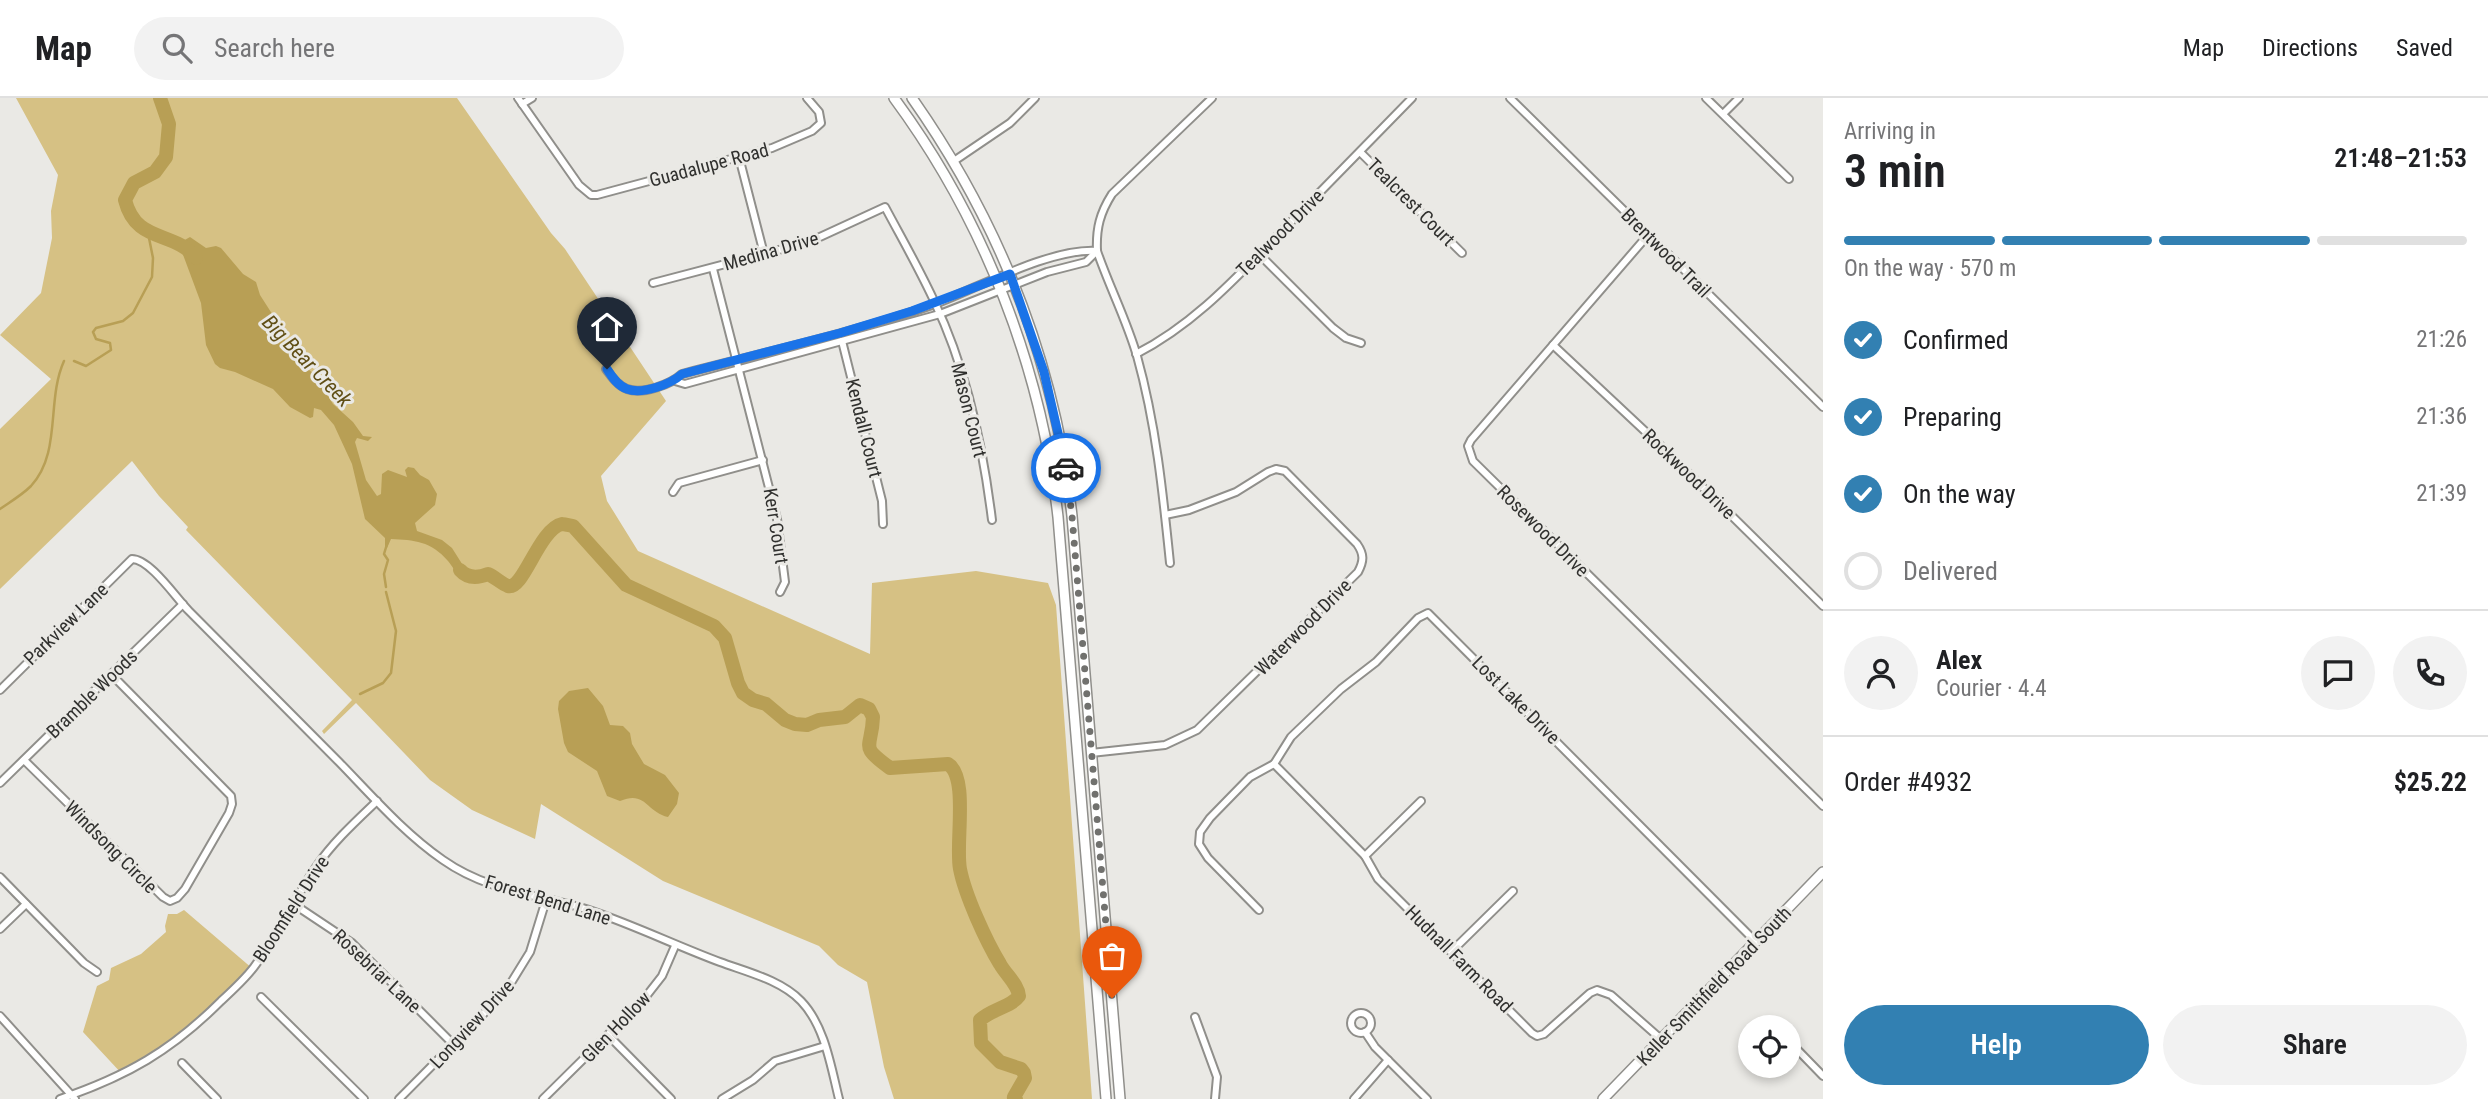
<!DOCTYPE html>
<html lang="en">
<head>
<meta charset="utf-8">
<style>
	body { margin:0; font-family:"Roboto Condensed",sans-serif; background:#f2f2f2; color:#202124; height:100vh; display:flex; flex-direction:column; font-size:26px; white-space:nowrap }
	* { box-sizing:border-box; margin:0 }
	p { font-size:23px; color:#757577 }
	.icon { flex:none; width:38px; height:38px; fill:none; stroke:currentColor; stroke-width:2; stroke-linecap:round; stroke-linejoin:round }
	.map { position:relative; flex:1; overflow:hidden }
	.drawer { display:flex; flex-direction:column; background:#fff; width:665px }
	.drawer>* { flex:none }
	.fabs { position:absolute; left:1738px; top:917px; display:grid; gap:14px }
	.fabs a { display:grid; place-items:center; width:63px; height:63px; border-radius:50%; background:#fff; box-shadow:0 4px 10px #0003; font-size:35px }
	.pin { position:absolute; display:grid; place-items:center; width:60px; height:60px; color:#fff; margin:-72px -30px; border-radius:50% 50% 50% 0; rotate:-45deg; box-shadow:0 0 7px #0007 }
	.pin .icon { rotate:45deg }
	.courier { position:absolute; display:grid; place-items:center; width:70px; height:70px; margin:-35px; border:5px solid #1a73e8; border-radius:50%; background:#fff; color:#222; box-shadow:0 2px 9px #0007 }
	.headline em { font-style:normal; font-weight:600 }
	.headline div { display:flex; flex-direction:column-reverse }
	.headline { display:flex; align-items:center; justify-content:space-between; height:119px; padding:0 21px }
	h1 { font-size:46px; font-weight:600; line-height:52px }
	.bar { display:grid; grid-template-columns:repeat(4,1fr); gap:10px 7px; align-content:center; height:84px; padding:0 21px }
	.bar i { height:9px; border-radius:5px; background:#e0e0e0 }
	.bar .active { background:#3280b2 }
	.bar p { grid-column:span 4 }
	.line { display:flex; align-items:center; gap:18px; padding:0 21px; border-top:2px solid #e0e0e0 }
	.line div { flex:1 }
	.round { display:grid; place-items:center; flex:none; width:74px; height:74px; border-radius:37px; background:#f2f2f2 }
	ol { padding:0 21px; list-style:none }
	li { display:flex; align-items:center; gap:21px; height:77px }
	li p { margin-inline-start:auto }
	li .icon { padding:7px; border-radius:50%; background:#3280b2; color:#fff; stroke-width:4 }
	li:last-child { color:#757577 }
	li i { width:38px; height:38px; border:4px solid #e0e0e0; border-radius:50% }
	.button { display:flex; gap:14px; margin-top:auto; padding:14px 21px }
	.button a { flex:1; height:80px; border-radius:42px; background:#3280b2; color:#fff; font-size:28px; font-weight:600; line-height:80px; text-align:center }
	.button a+a { background:#f2f2f2; color:#202124 }
	header { display:flex; align-items:center; gap:42px; box-sizing:border-box; height:98px; padding:0 35px; background:#fff; border-bottom:2px solid #e0e0e0 }
	header strong { font-size:33px }
	nav { display:flex; gap:38px; margin-inline-start:auto; font-size:24px }
	.search { width:490px; height:63px; background:#f2f2f2; display:flex; align-items:center; gap:18px; box-sizing:border-box; padding:0 24px; border-radius:38px; color:#757577; font-size:26px }
	main { display:flex; flex:1; min-height:0 }
	.map>svg:first-child { display:block }
</style>
</head>
<body>
<header>
<strong>Map</strong>
<div class="search"><svg class="icon" aria-label="search" viewBox="0 0 24 24"><circle cx="10" cy="10" r="6"/><path d="M15 15l6 6"/></svg>Search here</div>
<nav><a>Map</a><a>Directions</a><a>Saved</a></nav>
</header>
<main>
<div class="map">
<svg width="1823" height="1001" viewBox="0 0 1823 1001">
	<rect width="100%" height="100%" fill="#eae9e5"/>
	<g fill="#d6c184">
		<polygon points="16,0 457,0 551,135 565,151 666,303 601,378 607,403 638,453 870,556 872,485 976,473 1048,485 1056,507 1092,1001 894,1001 884,969 867,884 838,867 819,848 663,783 541,706 535,741 472,712 430,682 356,605 324,636 322,633 352,602 186,432 188,429 159,398 132,363 0,491 0,331 51,281 0,237 41,195 52,140 51,113 58,77"/>
		<polygon points="184,812 253,871 208,916 123,977 83,934 97,888 109,882 111,870 141,856 166,834 165,828 168,816 177,816"/>
	</g>
	<g fill="#b89f55">
		<path d="M190,139L206,150L216,148L221,150L243,176L256,184L260,197L276,222L291,256L316,278L333,306L353,324L363,338L372,339L368,343L357,340L355,344L366,382L377,398L381,396L382,376L388,372L407,379L405,372L408,369L414,370L420,377L429,382L437,396L435,407L415,425L417,433L442,442L452,450L464,469L473,474L476,480L472,484C457,481 457,474 448,463C431,443 414,442 391,441L387,450L385,449V440L365,421L352,366L334,327L321,312L314,310L313,319L310,320L290,309L273,291L235,274L220,270L215,266L206,247L201,205L182,154L183,143Z"/>
		<path d="M588,590L603,608L610,627L623,628L630,635L632,646L644,666L665,677L679,695L677,706L668,719C646,714 646,692 620,703L607,698L597,673L568,654L564,645L558,611L559,603L569,593Z"/>
	</g>
	<g fill="none" stroke-linecap="round" stroke-linejoin="round">
		<g stroke="#b89f55" stroke-width="2.5">
			<polyline points="74,263 86,268 111,252 110,245 96,241 93,234 96,230 123,223 133,215 152,179 153,160 148,135"/>
			<path d="M0,411C10,404 22,397 31,388C62,354 46,303 64,263"/>
			<polyline points="386,489 384,476 388,462 384,456 387,446"/>
			<polyline points="360,596 383,585 391,575 396,533 386,494"/>
		</g>
		<g stroke="#b89f55" stroke-width="14">
			<path d="M160,0L169,26L166,59L155,74L134,85L125,102C136,146 174,132 196,160"/>
			<path d="M460,472C468,481 478,480 488,476C495,479 502,486 508,488C523,493 539,431 562,426C563,426 573,428 573,428L626,487L714,528L725,540L738,585L743,595L753,602L766,606L785,622L795,626L807,627L819,622L845,619L860,607L869,611L873,619C872,651 858,647 890,670L948,666C969,679 955,746 960,771C965,797 986,843 1000,866C1006,877 1018,886 1019,898C1011,909 992,911 980,922L981,945L1000,964L1021,971L1024,975L1025,980L1014,999L1016,1001"/>
		</g>
		<defs>
			<g id="minor">
				<polyline points="518,0 579,87 591,97 597,97 772,50 812,33 821,25 819,14 807,0"/>
				<polyline points="1510,0 1823,309"/>
				<polyline points="1706,0 1789,81"/>
				<polyline points="522,6 532,0"/>
				<polyline points="1723,16 1739,0"/>
				<polyline points="1360,54 1462,155"/>
				<polyline points="739,59 764,156"/>
				<polyline points="954,63 1010,25 1035,0"/>
				<polyline points="1648,137 1471,342 1468,348 1473,363 1823,708"/>
				<polyline points="1259,156 1333,230 1346,240 1361,245"/>
				<polyline points="713,171 777,421 785,484 780,494"/>
				<path d="M653,185L809,144L885,109C902,141 920,172 935,205C967,272 983,349 992,422"/>
				<polyline points="842,243 882,403 883,426"/>
				<polyline points="1553,247 1664,351 1823,508"/>
				<path d="M1136,256C1193,227 1235,181 1280,135C1324,90 1368,45 1412,0"/>
				<path d="M606,271C612,279 618,288 627,291C643,297 671,286 682,276C766,254 853,235 935,206C980,189 1050,150 1097,153"/>
				<polyline points="675,283 685,286 940,216 1047,174 1086,164 1097,153"/>
				<polyline points="673,394 679,385 763,362"/>
				<path d="M1170,465C1163,396 1156,326 1137,258C1127,223 1109,188 1097,153C1096,130 1100,115 1112,96L1212,0"/>
				<path d="M0,592L132,461C150,461 176,500 189,513C239,563 289,614 339,664C372,698 404,735 443,762C490,795 540,796 592,813C636,828 677,848 720,864C747,874 781,882 801,903C825,928 831,969 839,1001"/>
				<path d="M1091,655L1165,647L1197,632L1358,474C1364,463 1364,456 1357,446L1285,373L1276,371L1268,374L1236,394L1189,412L1165,417"/>
				<polyline points="24,662 163,799 170,803 177,800 185,791 229,715 232,706 231,698 112,577"/>
				<polyline points="1274,666 1365,758 1378,781 1532,935 1537,938 1544,936 1590,895 1597,892 1611,897 1662,942"/>
				<polyline points="0,685 183,506"/>
				<polyline points="1365,758 1421,703"/>
				<polyline points="0,779 84,865 97,874"/>
				<polyline points="295,807 352,845 454,947"/>
				<polyline points="1259,812 1208,760 1199,746 1200,734 1210,720 1250,679 1274,666 1291,639 1341,591 1376,564 1418,520 1428,515 1756,844"/>
				<polyline points="0,831 26,806"/>
				<polyline points="1452,853 1513,793"/>
				<polyline points="261,899 364,1001"/>
				<circle cx="1361" cy="925" r="10"/>
				<polyline points="0,918 75,1001"/>
				<polyline points="1195,919 1217,979 1215,1001"/>
				<polyline points="1772,926 1776,929"/>
				<polyline points="1365,934 1375,949 1427,1001"/>
				<polyline points="608,937 671,1001"/>
				<polyline points="1788,942 1823,978"/>
				<polyline points="182,965 217,1001"/>
				<path d="M60,1001C127,978 171,953 221,903C233,892 245,881 254,869C278,837 294,801 316,769C333,744 355,724 377,703"/>
				<polyline points="399,1001 506,893 530,854 546,802"/>
				<polyline points="543,1001 644,901 662,878 675,848"/>
				<polyline points="722,1001 753,982 775,963 825,948"/>
				<polyline points="1354,1001 1388,962"/>
			</g>
			<g id="secondary">
				<path d="M894,0C984,122 1041,268 1058,419L1106,1001"/>
				<path d="M912,0C1000,125 1055,265 1072,418L1120,1001"/>
				<polyline points="1603,1001 1823,774"/>
			</g>
		</defs>
		<use href="#minor" stroke="#908f8b" stroke-width="10"/>
		<use href="#secondary" stroke="#908f8b" stroke-width="12"/>
		<use href="#minor" stroke="#fff" stroke-width="6"/>
		<use href="#secondary" stroke="#fff" stroke-width="9"/>
	</g>
	<g fill="none" stroke-linecap="round" stroke-linejoin="round">
		<polyline stroke="#71716e" stroke-width="7" stroke-dasharray="0 12.6" points="1066,370 1072,418 1112,900"/>
		<path stroke="#1a73e8" stroke-width="9" d="M607,271C612,279 618,288 627,291C642,297 671,286 682,276L840,235L912,213L1010,176L1044,274L1066,370"/>
	</g>
	<g text-anchor="middle" dominant-baseline="central" stroke-width="6" stroke-linejoin="round" paint-order="stroke">
		<g font-size="19" fill="#30302e" stroke="#eae9e5">
			<text transform="translate(709 67) rotate(-15)">Guadalupe Road</text>
			<text transform="translate(1411 104) rotate(45)">Tealcrest Court</text>
			<text transform="translate(1280 135) rotate(-45)">Tealwood Drive</text>
			<text transform="translate(771 153) rotate(-16)">Medina Drive</text>
			<text transform="translate(1666 155) rotate(45)">Brentwood Trail</text>
			<text transform="translate(969 312) rotate(76)">Mason Court</text>
			<text transform="translate(864 330) rotate(76)">Kendall Court</text>
			<text transform="translate(1689 376) rotate(44)">Rockwood Drive</text>
			<text transform="translate(776 428) rotate(81)">Kerr Court</text>
			<text transform="translate(1543 433) rotate(45)">Rosewood Drive</text>
			<text transform="translate(66 526) rotate(-44)">Parkview Lane</text>
			<text transform="translate(1303 529) rotate(-45)">Waterwood Drive</text>
			<text transform="translate(92 596) rotate(-44)">Bramble Woods</text>
			<text transform="translate(1516 602) rotate(45)">Lost Lake Drive</text>
			<text transform="translate(111 749) rotate(45)">Windsong Circle</text>
			<text transform="translate(548 802) rotate(17)">Forest Bend Lane</text>
			<text transform="translate(291 811) rotate(-57)">Bloomfield Drive</text>
			<text transform="translate(1459 861) rotate(45)">Hudnall Farm Road</text>
			<text transform="translate(377 873) rotate(43)">Rosebriar Lane</text>
			<text transform="translate(1714 888) rotate(-46)">Keller Smithfield Road South</text>
			<text transform="translate(472 926) rotate(-47)">Longview Drive</text>
			<text transform="translate(616 929) rotate(-46)">Glen Hollow</text>
		</g>
		<g font-size="21" font-style="italic" fill="#614f16" stroke="#eae9e5">
			<text transform="translate(307 263) rotate(46)">Big Bear Creek</text>
		</g>
	</g>
</svg>
<div class="fabs">
<a><svg class="icon" aria-label="locate" viewBox="0 0 24 24"><circle cx="12" cy="12" r="6"/><path d="M12 2v4M12 18v4M2 12h4M18 12h4"/></svg></a>
</div>
<div class="pin" style="left:1112px;top:900px;background:#ea580c"><svg class="icon" aria-label="bag" viewBox="0 0 24 24"><path d="M5 8h14l-1 12H6zM9 8a3 3 0 0 1 6 0"/></svg></div>
<div class="pin" style="left:607px;top:271px;background:#1f2937"><svg class="icon" aria-label="home" viewBox="0 0 24 24"><path d="M3 11l9-7 9 7M6 9v11h12V9"/></svg></div>
<div class="courier" style="left:1066px;top:370px"><svg class="icon" aria-label="car" viewBox="0 0 24 24"><path d="M5 17H2v-5l4-1 3-4h7l3 4 3 1v5h-3M9 17h6M6 11h13"/><circle cx="7" cy="17" r="2"/><circle cx="17" cy="17" r="2"/></svg></div>
</div>
<section class="drawer">
<div class="headline"><div><h1>3 min</h1><p>Arriving in</p></div><em>21:48–21:53</em></div>
<div class="bar"><i class="active"></i><i class="active"></i><i class="active"></i><i></i><p>On the way · 570 m</p></div>
<ol>
<li><svg class="icon" aria-label="check" viewBox="0 0 24 24"><path d="M5 12l5 5 9-10"/></svg>Confirmed<p>21:26</p></li>
<li><svg class="icon" aria-label="check" viewBox="0 0 24 24"><path d="M5 12l5 5 9-10"/></svg>Preparing<p>21:36</p></li>
<li><svg class="icon" aria-label="check" viewBox="0 0 24 24"><path d="M5 12l5 5 9-10"/></svg>On the way<p>21:39</p></li>
<li><i></i>Delivered</li>
</ol>
<div class="line" style="height:126px"><a class="round"><svg class="icon" aria-label="person" viewBox="0 0 24 24"><circle cx="12" cy="8" r="4"/><path d="M4 21q1-7 8-7t8 7"/></svg></a><div><b>Alex</b><p>Courier · 4.4</p></div><a class="round"><svg class="icon" aria-label="chat" viewBox="0 0 24 24"><path d="M4 5h16v11H9l-5 4z"/></svg></a><a class="round"><svg class="icon" aria-label="phone" viewBox="0 0 24 24"><path d="M5 4h4l2 5-3 2q2 4 5 5l2-3 5 2v4C11 20 4 13 5 4z"/></svg></a></div>
<div class="line" style="height:91px"><div>Order #4932</div><b>$25.22</b></div>
<div class="button"><a>Help</a><a>Share</a></div>
</section>
</main>
</body>
</html>
